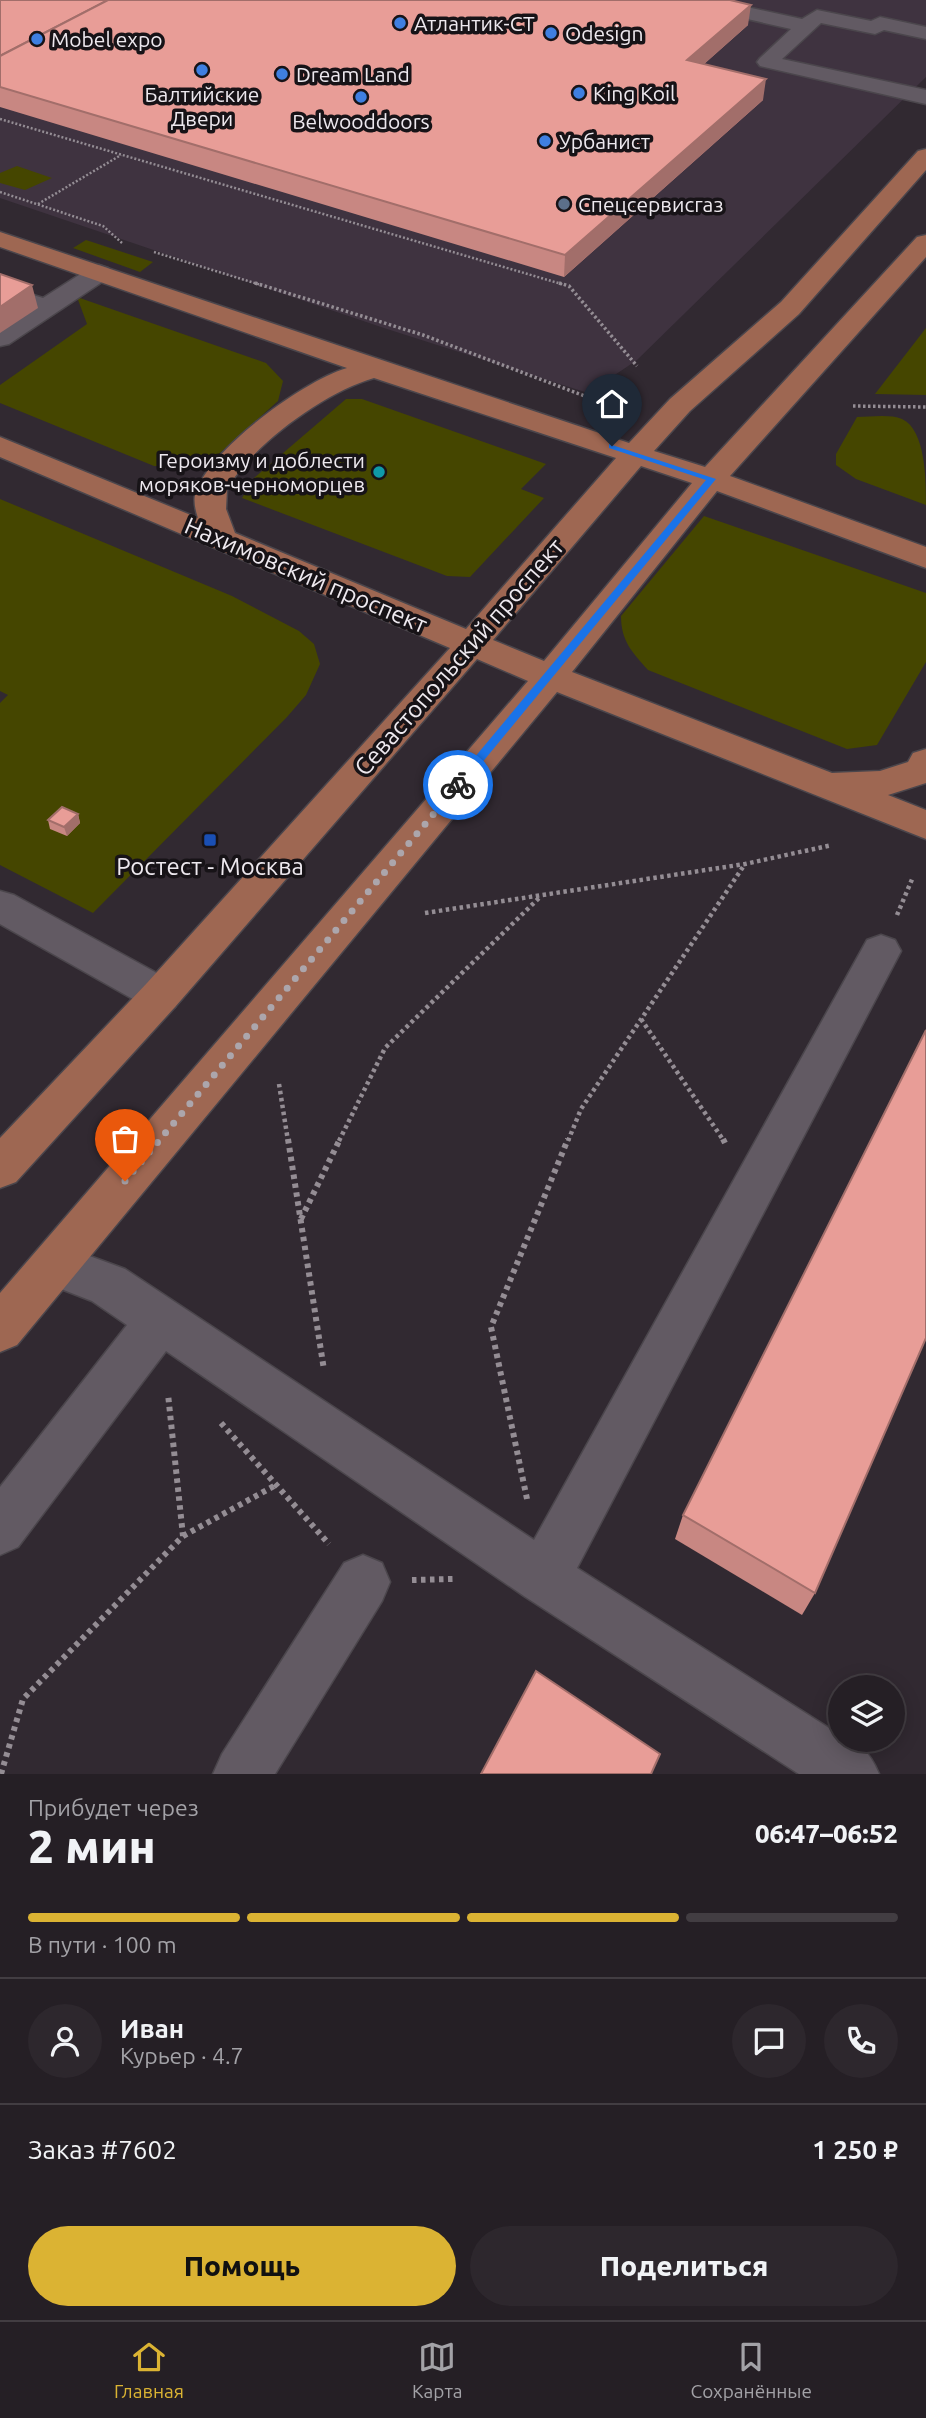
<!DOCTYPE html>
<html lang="ru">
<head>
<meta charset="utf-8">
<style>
	body { margin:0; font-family:Ubuntu,sans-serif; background:#2d272d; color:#f1f3f6; height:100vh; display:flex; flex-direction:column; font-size:26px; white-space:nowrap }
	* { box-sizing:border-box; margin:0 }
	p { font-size:23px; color:#a3a2a7 }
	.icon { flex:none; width:38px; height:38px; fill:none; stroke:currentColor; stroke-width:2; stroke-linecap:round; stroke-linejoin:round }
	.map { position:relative; height:1774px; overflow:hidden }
	.details { display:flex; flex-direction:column; background:#251f25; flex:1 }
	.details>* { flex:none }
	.fabs { position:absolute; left:828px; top:1675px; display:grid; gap:14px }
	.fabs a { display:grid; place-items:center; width:77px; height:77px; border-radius:50%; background:#251f25; box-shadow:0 4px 18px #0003,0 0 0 2px #423d42; font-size:35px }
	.pin { position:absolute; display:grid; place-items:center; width:60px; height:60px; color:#fff; margin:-72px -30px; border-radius:50% 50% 50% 0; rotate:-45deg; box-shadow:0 0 7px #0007 }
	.pin .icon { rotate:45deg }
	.courier { position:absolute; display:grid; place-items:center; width:70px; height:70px; margin:-35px; border:5px solid #1a73e8; border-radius:50%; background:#fff; color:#222; box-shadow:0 2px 9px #0007 }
	.summary em { font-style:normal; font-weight:800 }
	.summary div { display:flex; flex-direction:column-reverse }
	.summary { display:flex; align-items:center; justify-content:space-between; height:119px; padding:0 28px }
	h1 { font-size:46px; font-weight:800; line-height:52px }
	.bar { display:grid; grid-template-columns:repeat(4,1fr); gap:10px 7px; align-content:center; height:84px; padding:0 28px }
	.bar i { height:9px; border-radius:5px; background:#423d42 }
	.bar .selected { background:#dbb333 }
	.bar p { grid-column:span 4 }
	.line { display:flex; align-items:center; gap:18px; padding:0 28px; border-top:2px solid #423d42 }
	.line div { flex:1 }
	.round { display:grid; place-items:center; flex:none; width:74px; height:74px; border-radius:37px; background:#2d272d }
	.cta { display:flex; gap:14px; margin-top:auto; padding:14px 28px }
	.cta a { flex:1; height:80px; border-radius:42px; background:#dbb333; color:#111; font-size:28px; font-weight:800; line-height:80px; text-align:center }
	.cta a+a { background:#2d272d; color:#f1f3f6 }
	.menu { display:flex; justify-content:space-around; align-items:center; height:98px; border-top:2px solid #423d42; background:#251f25; font-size:19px; color:#a3a2a7 }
	.menu a { display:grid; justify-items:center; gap:4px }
	.menu .selected { color:#dbb333 }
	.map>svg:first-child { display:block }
</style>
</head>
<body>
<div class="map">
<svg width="926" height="1774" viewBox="0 0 926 1774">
	<rect width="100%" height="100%" fill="#312931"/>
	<polygon fill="#3f3340" points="0,0 926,0 926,77 637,360 588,393 384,328 0,198"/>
	<g fill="#454600">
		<polygon points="17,166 52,178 25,190 0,183 0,173"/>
		<polygon points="86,240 153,262 140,272 73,248"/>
		<polygon points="77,297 266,363 283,381 278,401 212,460 198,467 154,466 0,403 0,385 87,324"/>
		<polygon points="926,328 926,395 875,394"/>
		<polygon points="346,399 362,399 546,464 521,489 544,498 470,577 447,576 242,498 254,478"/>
		<path d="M857,417C870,417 890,414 902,419C926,430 926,481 926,505L856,479L836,465V454Z"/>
		<polygon points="0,499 232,596 299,631 314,644 320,664 306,695 287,717 93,913 0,865 0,703 8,695 0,691"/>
		<path d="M704,516L926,593V662L877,745L847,749L648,670C632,652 621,641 621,616Z"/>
	</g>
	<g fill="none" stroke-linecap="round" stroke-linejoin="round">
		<defs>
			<g id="minor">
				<polygon points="678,0 715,0 802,19 817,10 871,21 880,17 926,27 926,39 884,30 875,34 821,23 782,59 926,90 926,104 760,66 757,62 760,58 791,29 681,4"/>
				<polygon points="99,265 108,268 112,273 108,278 9,344 0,346 0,326 25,310 0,301 0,285 43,298 90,268"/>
				<polygon points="0,891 14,895 175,983 181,995 175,1007 161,1012 147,1007 0,924"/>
				<path d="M881,935L895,940L901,951L577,1568L840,1735V1740C861,1740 872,1757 879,1774H799L524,1596L166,1351L18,1547L0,1555V1487L127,1325L92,1301L38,1280L31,1265L38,1250L54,1243L125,1269L534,1540L867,940Z"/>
				<polygon points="363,1555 382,1563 390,1582 382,1601 275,1774 213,1774 222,1754 344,1563"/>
			</g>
			<path id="major" d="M926,149V170L799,314L690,411L654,451L705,467L917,237L926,235V257L730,476L926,547V568L717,491L572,672L832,773L880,771L908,762L913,753L926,749V783L888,795L926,810V839L557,692L17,1345L0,1352V1293L528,681L477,659L175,1007L16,1182L0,1188V1138L147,983L450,648L0,457V437L198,518C195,509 193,500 196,491C213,447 303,381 347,368L0,247V232L629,443L670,399L781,302L918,151ZM374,378L616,458L466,629L235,533L226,509L227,489C253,444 325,392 374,378ZM641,466L692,483L544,661L493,640Z"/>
		</defs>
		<use href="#minor" stroke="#4b464c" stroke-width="3"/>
		<use href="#major" stroke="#4b464c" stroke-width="3"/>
		<g stroke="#948d94" stroke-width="2.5" stroke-dasharray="2 2" stroke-linecap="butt">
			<polyline points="0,119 565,285"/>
			<polyline points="0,192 103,226 122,243"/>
			<polyline points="38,204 121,155"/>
			<polyline points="154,252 261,285"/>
		</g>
		<g stroke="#948d94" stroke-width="3.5" stroke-dasharray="2.5 2.5" stroke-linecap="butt">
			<polyline points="255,283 423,335 598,401"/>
			<polyline points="559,283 569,286 637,366"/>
			<polyline points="853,406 926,407"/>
		</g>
		<g stroke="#948d94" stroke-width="4.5" stroke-dasharray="3.5 3.5" stroke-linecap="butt">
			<polyline points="425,913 745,864 832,845"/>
			<polyline points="897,915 913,877"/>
			<polyline points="641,1019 724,1141"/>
			<polyline points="279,1084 288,1141"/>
			<polyline points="339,1141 385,1048 541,896"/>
			<polyline points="568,1141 581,1109 745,864"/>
		</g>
		<g stroke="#948d94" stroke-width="6" stroke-dasharray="4.5 4.5" stroke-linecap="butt">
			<polyline points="288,1139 324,1370"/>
			<polyline points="723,1139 725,1143"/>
			<polyline points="301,1219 340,1139"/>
			<polyline points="221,1423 329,1544"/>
			<polyline points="527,1499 491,1327 568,1139"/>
			<polyline points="183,1536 276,1485"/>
			<polyline points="412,1580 453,1579"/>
			<polyline points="1,1774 23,1699 183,1536 168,1394"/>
		</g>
		<use href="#minor" fill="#625a63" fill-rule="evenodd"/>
		<use href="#major" fill="#9e6752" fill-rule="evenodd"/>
	</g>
	<g fill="#c88782">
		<polygon points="0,0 748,25 704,64 763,100 564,277 0,107"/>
		<polygon points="78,814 80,823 67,836 50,829 48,820"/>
		<polygon points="683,1515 815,1593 802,1615 675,1539"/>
	</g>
	<g fill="#a26e6a">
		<polygon points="751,5 748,25 685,81 687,60"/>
		<polygon points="766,79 763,100 564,277 565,255"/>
		<polygon points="32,285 38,308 0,333 0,307"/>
		<polygon points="78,814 80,823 67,836 64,827"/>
	</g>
	<g fill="#e89d97" stroke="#a26e6a" stroke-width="2">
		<polygon points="0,0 108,0 0,56"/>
		<polygon points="108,0 730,0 751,5 687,60 766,79 565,255 0,87 0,56"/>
		<polygon points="0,274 32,285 0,307"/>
		<polygon points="62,807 78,814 64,827 48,820"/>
		<polygon points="926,1030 926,1338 815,1593 683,1515"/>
		<polygon points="536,1671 660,1754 651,1774 481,1774"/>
	</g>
	<polygon fill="#1a73e8" points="609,444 716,479 462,787 454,787 454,782 706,480 609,448"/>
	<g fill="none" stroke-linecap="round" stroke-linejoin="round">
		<polyline stroke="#aca6ac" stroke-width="7" stroke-dasharray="0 12.6" points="125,1181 458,785"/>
	</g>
	<g fill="#3f7fe0" stroke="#171317" stroke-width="2.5">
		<circle cx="400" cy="23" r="7"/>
		<circle cx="551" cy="33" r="7"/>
		<circle cx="37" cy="39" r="7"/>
		<circle cx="202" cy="70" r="7"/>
		<circle cx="282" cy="74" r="7"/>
		<circle cx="579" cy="93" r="7"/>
		<circle cx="361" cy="97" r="7"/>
		<circle cx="545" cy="141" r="7"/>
	</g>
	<circle fill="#5c6f8a" stroke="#171317" stroke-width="2.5" cx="564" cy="204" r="7"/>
	<circle fill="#0f9aa8" stroke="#171317" stroke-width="2.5" cx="379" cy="472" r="7"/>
	<rect fill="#1a4fb4" stroke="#171317" stroke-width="2.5" x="203" y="833" width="14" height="14" rx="3.5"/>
	<g text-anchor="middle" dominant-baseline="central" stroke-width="7" stroke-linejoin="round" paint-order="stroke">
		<g font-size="21" fill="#eee9ef" stroke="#171317" text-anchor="start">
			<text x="414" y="23">Атлантик-СТ</text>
			<text x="565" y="33">Odesign</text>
			<text x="51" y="39">Mobel expo</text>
			<text x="296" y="74">Dream Land</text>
			<text x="593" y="93">King Koil</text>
			<text x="202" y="94" text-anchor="middle">Балтийские<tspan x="202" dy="24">Двери</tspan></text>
			<text x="361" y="121" text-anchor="middle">Belwooddoors</text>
			<text x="559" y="141">Урбанист</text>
			<text x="578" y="204">Спецсервисгаз</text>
			<text x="365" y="460" text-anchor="end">Героизму и доблести<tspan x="365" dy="24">моряков-черноморцев</tspan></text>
		</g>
		<g font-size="24" fill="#eee9ef" stroke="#171317">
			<text transform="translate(306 575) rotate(23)">Нахимовский проспект</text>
			<text transform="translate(459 657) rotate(-49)">Севастопольский проспект</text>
		</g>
		<g font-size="24" fill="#eee9ef" stroke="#171317">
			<text x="210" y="866">Ростест - Москва</text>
		</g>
	</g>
</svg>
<div class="fabs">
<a><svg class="icon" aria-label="layers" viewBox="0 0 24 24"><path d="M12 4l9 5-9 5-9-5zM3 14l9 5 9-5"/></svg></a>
</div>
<div class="pin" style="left:125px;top:1181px;background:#ea580c"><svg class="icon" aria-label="bag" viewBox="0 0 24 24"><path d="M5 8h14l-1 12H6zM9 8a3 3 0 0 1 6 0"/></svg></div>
<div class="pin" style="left:612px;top:446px;background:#1f2937"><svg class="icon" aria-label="home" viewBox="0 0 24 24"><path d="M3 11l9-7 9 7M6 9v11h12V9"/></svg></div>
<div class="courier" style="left:458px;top:785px"><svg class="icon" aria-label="bike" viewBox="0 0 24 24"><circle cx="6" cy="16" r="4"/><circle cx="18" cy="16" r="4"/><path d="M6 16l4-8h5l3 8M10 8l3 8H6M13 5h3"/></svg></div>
</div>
<section class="details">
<div class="summary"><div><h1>2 мин</h1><p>Прибудет через</p></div><em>06:47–06:52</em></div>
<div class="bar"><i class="selected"></i><i class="selected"></i><i class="selected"></i><i></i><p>В пути · 100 m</p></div>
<div class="line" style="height:126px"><a class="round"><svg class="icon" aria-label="person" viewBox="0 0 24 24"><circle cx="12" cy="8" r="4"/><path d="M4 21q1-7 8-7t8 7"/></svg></a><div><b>Иван</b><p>Курьер · 4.7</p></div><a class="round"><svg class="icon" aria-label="chat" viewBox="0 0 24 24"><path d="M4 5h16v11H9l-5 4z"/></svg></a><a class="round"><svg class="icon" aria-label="phone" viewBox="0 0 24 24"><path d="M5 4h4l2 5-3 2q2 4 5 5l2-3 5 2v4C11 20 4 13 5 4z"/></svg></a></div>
<div class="line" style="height:91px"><div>Заказ #7602</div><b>1 250 ₽</b></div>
<div class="cta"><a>Помощь</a><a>Поделиться</a></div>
</section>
<nav class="menu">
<a class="selected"><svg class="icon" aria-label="home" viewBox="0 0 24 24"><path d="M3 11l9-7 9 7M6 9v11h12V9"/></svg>Главная</a>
<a><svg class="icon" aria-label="map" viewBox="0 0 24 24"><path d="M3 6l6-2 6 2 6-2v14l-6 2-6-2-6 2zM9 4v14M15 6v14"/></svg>Карта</a>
<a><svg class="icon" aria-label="saved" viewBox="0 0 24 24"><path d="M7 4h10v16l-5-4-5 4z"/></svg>Сохранённые</a>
</nav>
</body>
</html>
